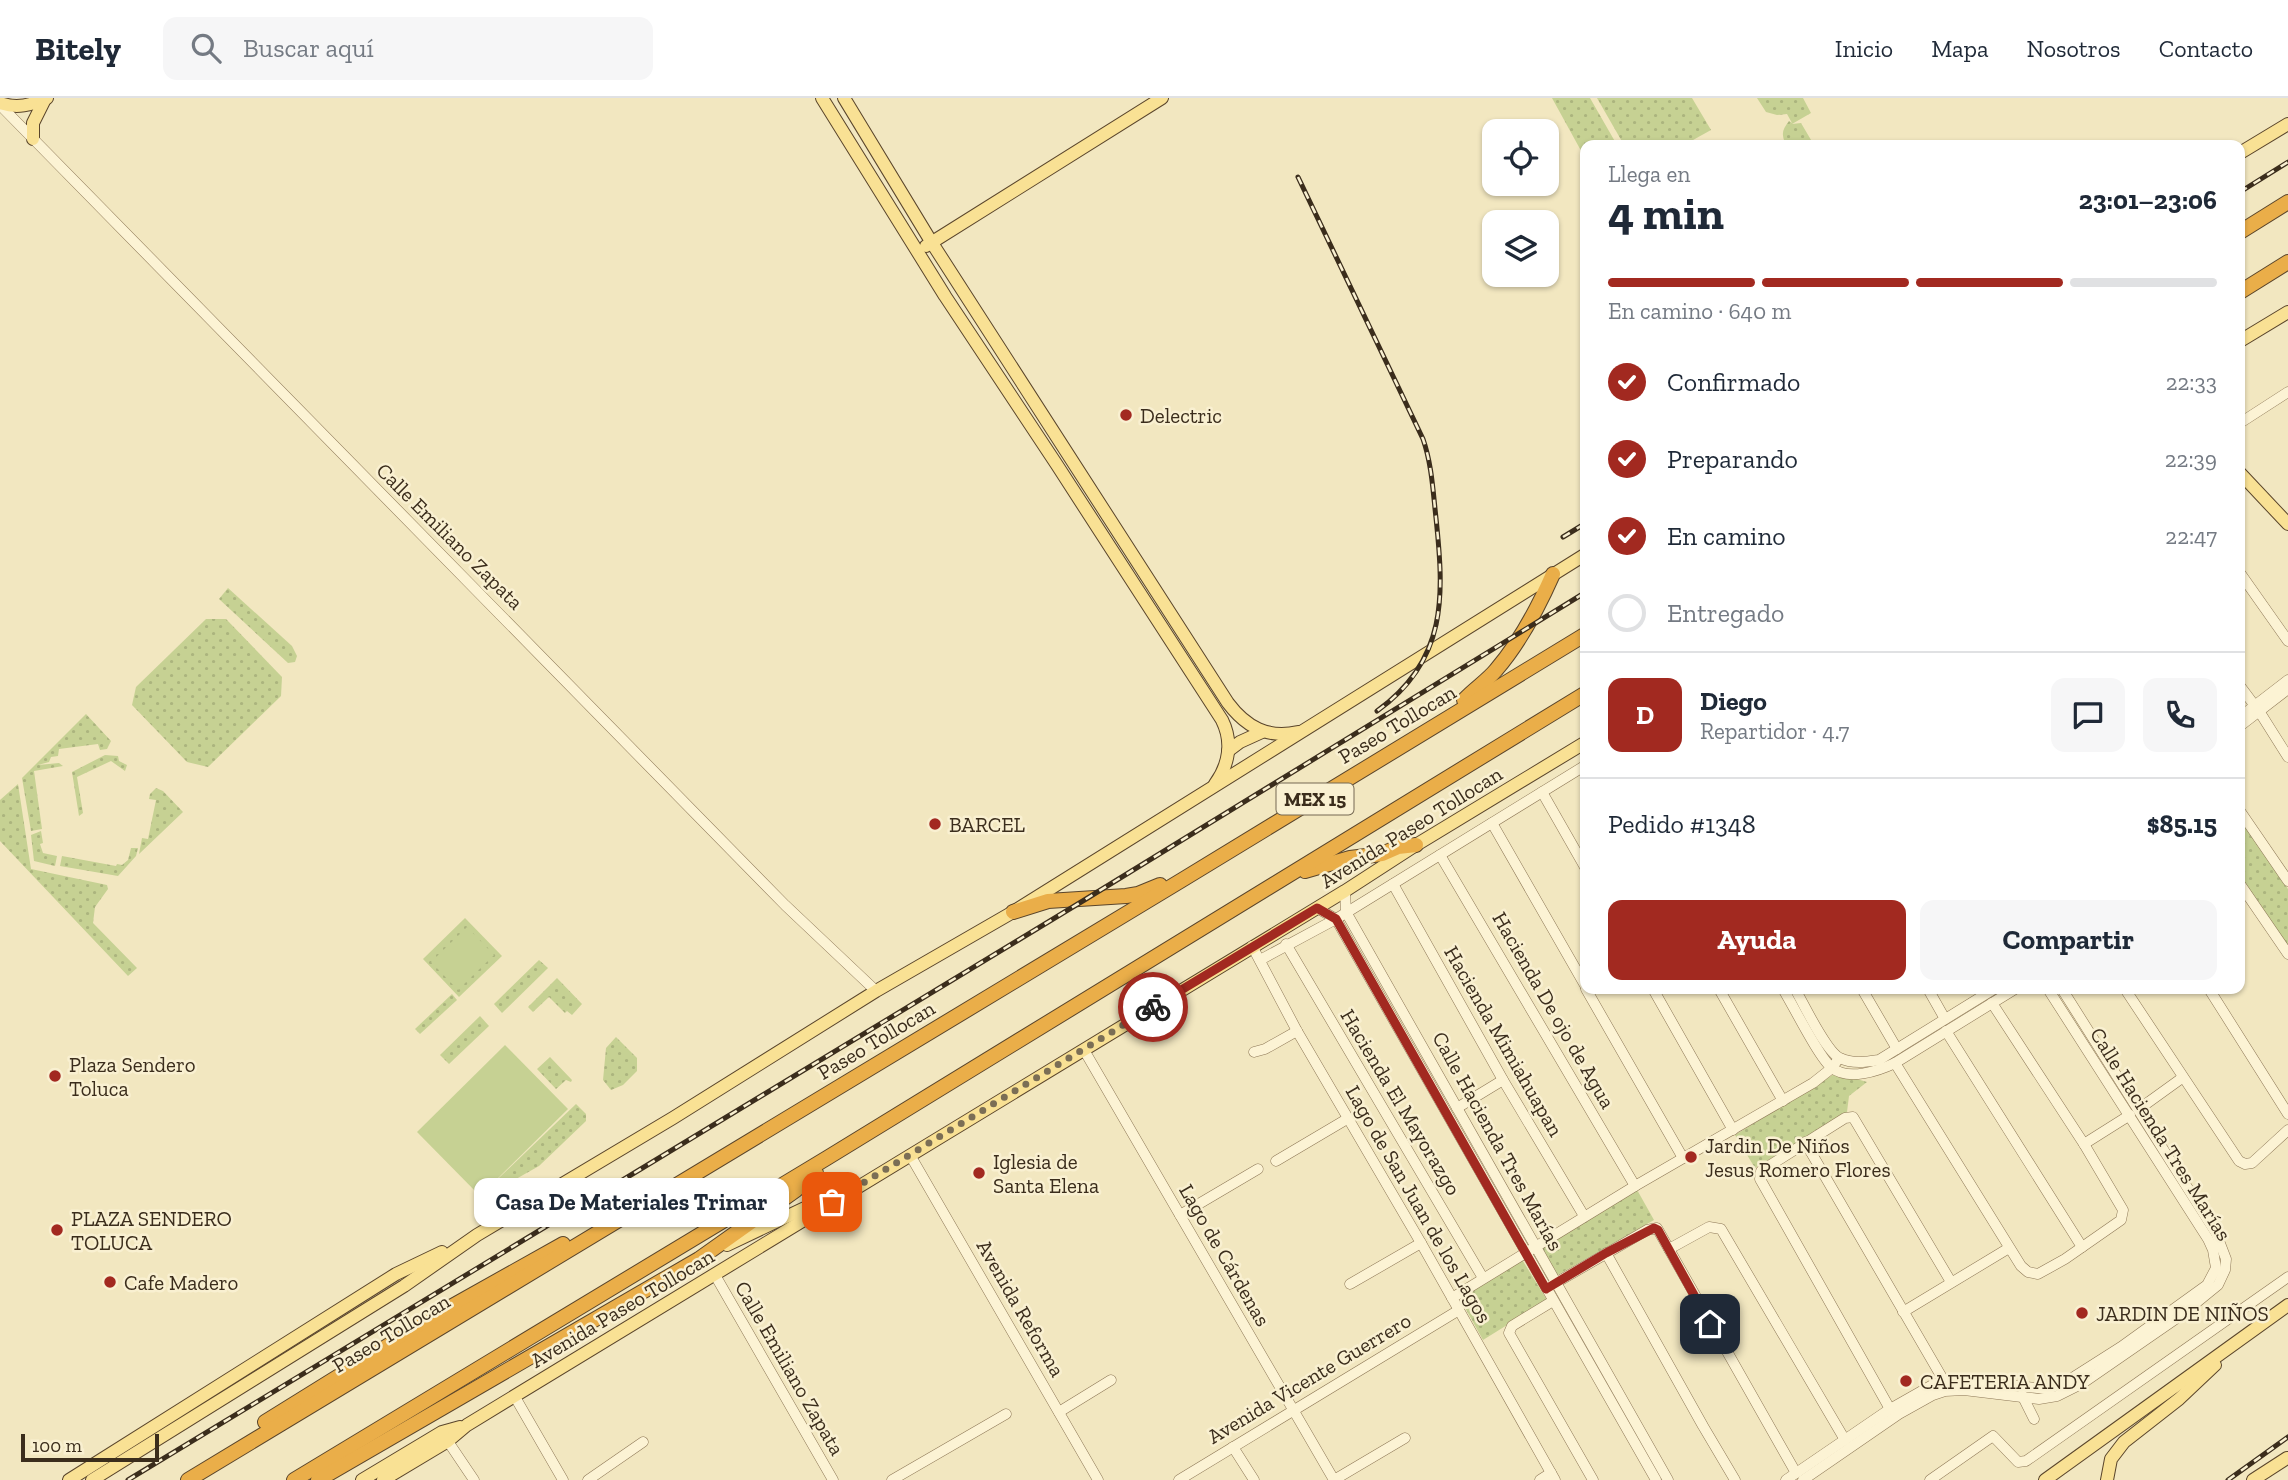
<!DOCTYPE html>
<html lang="es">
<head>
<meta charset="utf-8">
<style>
	body { margin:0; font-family:"Zilla Slab",serif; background:#f6f6f7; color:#1f2937; height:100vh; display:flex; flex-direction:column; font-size:26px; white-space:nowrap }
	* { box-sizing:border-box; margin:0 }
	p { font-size:23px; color:#747a83 }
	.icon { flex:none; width:38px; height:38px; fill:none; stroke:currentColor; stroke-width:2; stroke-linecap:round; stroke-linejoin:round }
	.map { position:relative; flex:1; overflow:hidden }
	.panel { position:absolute; left:1580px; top:42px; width:665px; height:854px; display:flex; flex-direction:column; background:#fff; border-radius:14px; box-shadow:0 2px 5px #0004 }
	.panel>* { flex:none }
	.fabs { position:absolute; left:1482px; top:21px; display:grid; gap:14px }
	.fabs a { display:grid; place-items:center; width:77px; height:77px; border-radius:14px; background:#fff; box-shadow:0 2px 5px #0004; font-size:35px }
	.scale { position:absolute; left:21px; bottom:18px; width:138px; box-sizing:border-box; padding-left:7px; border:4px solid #3b2d1c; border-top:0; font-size:19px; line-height:24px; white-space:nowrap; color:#3b2d1c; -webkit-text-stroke:5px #f9f0d1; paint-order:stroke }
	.pin { position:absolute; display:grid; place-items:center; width:60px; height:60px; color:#fff; margin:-30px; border-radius:14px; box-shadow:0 4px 10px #0006 }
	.courier { position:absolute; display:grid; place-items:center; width:70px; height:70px; margin:-35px; border:5px solid #a22920; border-radius:50%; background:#fff; color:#222; box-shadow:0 2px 9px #0007 }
	.bubble { position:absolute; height:49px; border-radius:14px; background:#fff; box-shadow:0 2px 5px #0004; font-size:23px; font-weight:800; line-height:49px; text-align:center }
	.overview em { font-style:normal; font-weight:800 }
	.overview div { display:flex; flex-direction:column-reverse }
	.overview { display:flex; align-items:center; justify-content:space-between; height:119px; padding:0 28px }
	h1 { font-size:46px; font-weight:800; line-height:52px }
	.bar { display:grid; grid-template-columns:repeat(4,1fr); gap:10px 7px; align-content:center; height:84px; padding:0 28px }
	.bar i { height:9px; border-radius:5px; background:#e0e1e3 }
	.bar .current { background:#a22920 }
	.bar p { grid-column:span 4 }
	.line { display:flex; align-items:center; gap:18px; padding:0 28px; border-top:2px solid #e0e1e3 }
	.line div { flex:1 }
	.round { display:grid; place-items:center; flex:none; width:74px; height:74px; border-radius:14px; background:#f6f6f7 }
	ol { padding:0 28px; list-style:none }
	li { display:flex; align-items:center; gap:21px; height:77px }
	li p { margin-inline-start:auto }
	li .icon { padding:7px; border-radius:50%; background:#a22920; color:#fff; stroke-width:4 }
	li:last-child { color:#747a83 }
	li i { width:38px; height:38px; border:4px solid #e0e1e3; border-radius:50% }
	.primary-button { display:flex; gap:14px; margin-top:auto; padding:14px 28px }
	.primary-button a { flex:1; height:80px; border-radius:14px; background:#a22920; color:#fff; font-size:28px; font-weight:800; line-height:80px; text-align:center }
	.primary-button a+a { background:#f6f6f7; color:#1f2937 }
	header { display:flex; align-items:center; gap:42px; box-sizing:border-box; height:98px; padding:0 35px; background:#fff; border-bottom:2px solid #e0e1e3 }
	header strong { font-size:33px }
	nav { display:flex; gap:38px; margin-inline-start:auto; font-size:24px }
	.search { width:490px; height:63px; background:#f6f6f7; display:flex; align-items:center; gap:18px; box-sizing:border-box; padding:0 24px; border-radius:14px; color:#747a83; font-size:26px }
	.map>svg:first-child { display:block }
</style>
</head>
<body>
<header>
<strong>Bitely</strong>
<div class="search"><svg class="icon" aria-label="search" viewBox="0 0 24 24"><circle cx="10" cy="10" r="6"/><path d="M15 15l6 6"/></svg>Buscar aquí</div>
<nav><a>Inicio</a><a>Mapa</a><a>Nosotros</a><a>Contacto</a></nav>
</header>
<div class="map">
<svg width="2288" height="1382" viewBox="0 0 2288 1382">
	<defs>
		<pattern id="park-dots" width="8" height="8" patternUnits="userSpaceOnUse" patternTransform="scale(1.75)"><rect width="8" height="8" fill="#c6d193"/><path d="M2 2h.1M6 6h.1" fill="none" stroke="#abb47e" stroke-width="1.8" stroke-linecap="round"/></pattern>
	</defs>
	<rect width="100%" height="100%" fill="#f2e7c0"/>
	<g fill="url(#park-dots)">
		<polygon points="1552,0 1590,0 1617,47 1586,47 1585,60"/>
		<polygon points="1597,0 1692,0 1711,32 1684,47 1624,47"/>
		<path d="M1757,0H1803L1811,15L1792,26L1801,25L1814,47H1786C1781,36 1782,32 1789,23L1792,25L1787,16L1777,17L1766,14Z"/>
		<polygon points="228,490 292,548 297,558 295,564 288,565 219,501"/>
		<polygon points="206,521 226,521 282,579 281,598 208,669 187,664 132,607 136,589"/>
		<polygon points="86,616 111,643 107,651 100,652 98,646 59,651 58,658 51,659 49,664 38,667 59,665 63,668 34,673 42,731 31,733 22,680"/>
		<polygon points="105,657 118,658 119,663 127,667 125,673 111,663 77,679 83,715 79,718 72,674"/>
		<polygon points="18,686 31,771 107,787 108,791 95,809 93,825 137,870 128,878 0,743 0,702"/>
		<polygon points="156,690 163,693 183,714 139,756 142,740 148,741 156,702 149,701 150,696"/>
		<polygon points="2240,718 2288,791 2288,848 2240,782"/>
		<polygon points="41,733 43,745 40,746 43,755 57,758 55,768 34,763 31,737"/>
		<polygon points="131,750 138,750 136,758 118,778 60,768 62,758 116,768 117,766 122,767 128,762"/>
		<polygon points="465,820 502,858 459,899 423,861"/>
		<polygon points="539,862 548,870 502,915 494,906"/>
		<polygon points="557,880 582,906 572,917 567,913 565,915 549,899 533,914 528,909"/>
		<polygon points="452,896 457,902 420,936 415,931"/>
		<polygon points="480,918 489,928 449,966 440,957"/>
		<polygon points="616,939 637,960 637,973 623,987 611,992 603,982 606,950"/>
		<polygon points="550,959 572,982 571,984 566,982 556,991 537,971"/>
		<polygon points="1836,975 1867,984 1849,998 1847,1014 1755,1070 1735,1037"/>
		<polygon points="576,1006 586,1016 586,1023 539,1068 482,1100 480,1098"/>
		<polygon points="1636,1090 1654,1122 1554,1179 1538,1149"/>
		<polygon points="1521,1160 1547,1202 1483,1242 1459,1199"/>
	</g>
	<g fill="#c6d193">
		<polygon points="467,829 494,857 458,892 431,864"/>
		<polygon points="505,947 568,1011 480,1098 417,1034"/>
	</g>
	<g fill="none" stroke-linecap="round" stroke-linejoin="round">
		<defs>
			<g id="minor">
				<polyline points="0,7 785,807 876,893"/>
				<polyline points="2240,325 2288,294"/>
				<polyline points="2240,475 2288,543"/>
				<polyline points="2240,588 2255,608"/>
				<polyline points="2259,613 2288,659"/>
				<polyline points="2240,619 2288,582"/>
				<polyline points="2240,628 2288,591"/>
				<polyline points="1542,694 1586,771"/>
				<polyline points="2240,713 2288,783"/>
				<polyline points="1492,725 1586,889"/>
				<polyline points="1440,757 1635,1088"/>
				<polyline points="1393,786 1503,982 1584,1118"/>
				<polyline points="2240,786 2288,856"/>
				<polyline points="1345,793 1346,814 1668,1382"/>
				<polyline points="1317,810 1336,821 1656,1382"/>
				<polyline points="1286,846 1483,1180"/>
				<polyline points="1252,848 1297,933 1421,1145 1555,1382"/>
				<polyline points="1260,862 1336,821 1586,667"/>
				<polyline points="1586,891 1683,1060"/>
				<polyline points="1653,891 1733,1032"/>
				<polyline points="1719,891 1783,1003"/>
				<path d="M1783,891C1793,907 1819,960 1832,970C1849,983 1878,973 1895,965L2015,891"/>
				<path d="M1795,891C1804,906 1826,954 1840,960C1852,966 1866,964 1879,962L1994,891"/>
				<polyline points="1862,891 1897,951"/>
				<polyline points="1928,891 1945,921"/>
				<polyline points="2125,891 2239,1063 2245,1066 2252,1065 2288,1032"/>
				<polyline points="2209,891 2288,1016"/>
				<polyline points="1946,933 2082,1149"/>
				<polyline points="1084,952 1334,1382 1405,1340"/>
				<polyline points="1254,954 1265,951 1297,933"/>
				<polyline points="1895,965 2021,1168 2028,1174 2038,1176 2065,1161 2121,1122 2123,1112 2084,1046 1992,905"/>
				<polyline points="1457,1010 1503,982"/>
				<polyline points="2139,1011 2182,980"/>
				<polyline points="1805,1044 1944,1283"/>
				<polyline points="2084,1046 2130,1017"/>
				<polyline points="910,1057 1098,1382"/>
				<polyline points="1276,1063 1347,1021"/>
				<polyline points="1180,1117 1258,1071"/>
				<polyline points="1669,1151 1709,1129 1721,1131 1845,1342"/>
				<polyline points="1606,1155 1703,1328 1735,1382"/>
				<polyline points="715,1177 833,1382"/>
				<polyline points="1350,1186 1421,1145"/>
				<polyline points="1552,1187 1647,1132 1657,1130 1796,1375"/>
				<polyline points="1452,1200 1635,1088 1813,985 1832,970 1839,960"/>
				<polyline points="1553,1203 1512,1228 1509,1235 1593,1382"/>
				<polyline points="1903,1214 2009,1150"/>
				<polyline points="2022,1297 2034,1321"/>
				<polyline points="515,1299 563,1382"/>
				<polyline points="1890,1311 1760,1081 1761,1073 1845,1020 1853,1019 1951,1184"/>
				<polyline points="1059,1314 1111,1282"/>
				<polyline points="445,1339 474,1382"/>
				<polyline points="1233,1349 1254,1382"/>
				<polyline points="588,1382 643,1344"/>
				<polyline points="892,1382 1006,1316"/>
				<polyline points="1179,1382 1459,1212"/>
				<polyline points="1540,1382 1551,1375"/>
				<polyline points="1786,1382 1890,1311 1934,1286 1944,1283 1969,1283 2047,1291 2066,1284 2121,1249 2207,1187 2216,1170 2213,1152 2208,1141 2048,891"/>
				<polyline points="1803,1382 1899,1316 1933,1297 1945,1293 1964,1292 2039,1301 2057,1298 2083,1285 2180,1218 2218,1187 2225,1172 2226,1161 2216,1135 2062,891"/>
				<polyline points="1930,1382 1993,1338 2018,1364 2026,1363 2288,1179"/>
			</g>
			<g id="major">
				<path d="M822,0L945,198L1057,367L1222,622C1233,644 1229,667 1215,686"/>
				<path d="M844,0L932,145L1228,605C1246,629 1268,641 1298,634"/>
				<path d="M0,5C17,11 31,7 47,0"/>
				<polyline points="33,41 33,25 45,1 44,0"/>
				<polyline points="2240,55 2288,26"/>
				<polyline points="926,148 1162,0"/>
				<polyline points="2240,243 2288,214"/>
				<polyline points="2240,375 2288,426"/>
				<polyline points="1228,653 1240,644 1262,634"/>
				<polyline points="727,1147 828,1099"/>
				<polyline points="69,1382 396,1176 442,1154"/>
				<polyline points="92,1382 404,1188 477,1137 673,1020 876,893 1013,814 1586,456"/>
				<polyline points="362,1382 442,1334 460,1329"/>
				<polyline points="383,1382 448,1343 467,1327 1345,793 1416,747 1586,644"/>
				<polyline points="2045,1382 2288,1207"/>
				<polyline points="2107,1382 2111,1361 2124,1344 2179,1301 2215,1267"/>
				<polyline points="2253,1382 2287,1360"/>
			</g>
			<g id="highway">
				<polyline points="2240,134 2288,104"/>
				<polyline points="2240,194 2288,164"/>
				<path d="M1464,602C1474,591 1487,583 1496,572C1521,543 1538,510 1553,476"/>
				<polyline points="1305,773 1350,760 1382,756 1398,749 1416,747"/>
				<polyline points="1013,814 1048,803 1126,798 1138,796 1160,787"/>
				<polyline points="265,1324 447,1211 563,1146"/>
				<polyline points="188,1382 1182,782 1586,536"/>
				<polyline points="294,1382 827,1060 1586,595"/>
				<polyline points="318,1382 699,1161 796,1092 816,1075"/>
			</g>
		</defs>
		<use href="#minor" stroke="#8d7756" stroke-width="11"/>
		<use href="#major" stroke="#5a452b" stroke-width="14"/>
		<use href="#highway" stroke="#5a452b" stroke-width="16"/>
		<use href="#minor" stroke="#fcf3d4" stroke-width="10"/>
		<use href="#major" stroke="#f9e194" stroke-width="12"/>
		<use href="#highway" stroke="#eaae49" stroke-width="14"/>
		<defs>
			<g id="rail">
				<path d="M1298,79L1423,341C1432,367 1433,394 1436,420C1444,497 1448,562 1377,613"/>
				<polyline points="2240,94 2288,64"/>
				<polyline points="1563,439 1586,425"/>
				<polyline points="128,1382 1086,801 1586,494"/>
				<polyline points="2228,1382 2288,1339"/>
			</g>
		</defs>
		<use href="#rail" stroke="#3b2d1c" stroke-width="5"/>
		<use href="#rail" stroke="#f9f0d1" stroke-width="2.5" stroke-dasharray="8" stroke-linecap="butt"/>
	</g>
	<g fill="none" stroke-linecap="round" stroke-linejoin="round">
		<polyline stroke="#7b6e55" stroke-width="7" stroke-dasharray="0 12.6" points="832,1104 1153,909"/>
		<polyline stroke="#a22920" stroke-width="9" points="1153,909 1317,810 1336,821 1546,1191 1606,1155 1654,1130 1658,1132 1710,1226"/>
	</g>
	<g fill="#a22920" stroke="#f9f0d1" stroke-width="2.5">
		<circle cx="1126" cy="317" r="7"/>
		<circle cx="935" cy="726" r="7"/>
		<circle cx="55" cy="978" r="7"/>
		<circle cx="1691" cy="1059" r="7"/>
		<circle cx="979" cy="1075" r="7"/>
		<circle cx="57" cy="1132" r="7"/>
		<circle cx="110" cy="1184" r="7"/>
		<circle cx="2082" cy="1215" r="7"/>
		<circle cx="1906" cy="1283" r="7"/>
	</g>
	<g text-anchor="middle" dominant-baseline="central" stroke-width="5" stroke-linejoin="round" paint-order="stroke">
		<rect fill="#f9f0d1" stroke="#746852" stroke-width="2" x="1276.5" y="685.5" width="77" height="31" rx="5"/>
		<g font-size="19" font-weight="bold" fill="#3b2d1c">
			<text x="1315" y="701">MEX 15</text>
		</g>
		<g font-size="21" fill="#3b2d1c" stroke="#f9f0d1" text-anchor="start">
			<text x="1140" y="317">Delectric</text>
			<text x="949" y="726">BARCEL</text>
			<text x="69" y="966">Plaza Sendero<tspan x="69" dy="24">Toluca</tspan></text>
			<text x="1705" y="1047">Jardin De Niños<tspan x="1705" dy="24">Jesus Romero Flores</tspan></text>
			<text x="993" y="1063">Iglesia de<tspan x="993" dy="24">Santa Elena</tspan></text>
			<text x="71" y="1120">PLAZA SENDERO<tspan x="71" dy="24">TOLUCA</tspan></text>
			<text x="124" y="1184">Cafe Madero</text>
			<text x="2096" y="1215">JARDIN DE NIÑOS</text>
			<text x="1920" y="1283">CAFETERIA ANDY</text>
		</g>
		<g font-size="21" fill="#3b2d1c" stroke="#f9f0d1">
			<text transform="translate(450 438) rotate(45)">Calle Emiliano Zapata</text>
			<text transform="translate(1397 626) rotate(-31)">Paseo Tollocan</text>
			<text transform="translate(1411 729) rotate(-32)">Avenida Paseo Tollocan</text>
			<text transform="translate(1554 912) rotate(60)">Hacienda De ojo de Agua</text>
			<text transform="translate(876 942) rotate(-31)">Paseo Tollocan</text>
			<text transform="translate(1504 943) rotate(60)">Hacienda Mimiahuapan</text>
			<text transform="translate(1401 1004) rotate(59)">Hacienda El Mayorazgo</text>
			<text transform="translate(2161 1036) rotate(58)">Calle Hacienda Tres Marías</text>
			<text transform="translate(1498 1043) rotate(61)">Calle Hacienda Tres Marías</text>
			<text transform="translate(1419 1106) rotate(60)">Lago de San Juan de los Lagos</text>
			<text transform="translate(1225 1157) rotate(60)">Lago de Cárdenas</text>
			<text transform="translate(622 1210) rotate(-31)">Avenida Paseo Tollocan</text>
			<text transform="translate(1021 1210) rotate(60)">Avenida Reforma</text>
			<text transform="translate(391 1235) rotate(-31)">Paseo Tollocan</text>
			<text transform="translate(790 1270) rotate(60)">Calle Emiliano Zapata</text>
			<text transform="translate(1309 1280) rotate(-31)">Avenida Vicente Guerrero</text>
		</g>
	</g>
</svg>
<div class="fabs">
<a><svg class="icon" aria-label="locate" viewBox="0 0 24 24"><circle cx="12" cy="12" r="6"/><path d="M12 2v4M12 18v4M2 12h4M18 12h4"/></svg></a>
<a><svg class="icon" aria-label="layers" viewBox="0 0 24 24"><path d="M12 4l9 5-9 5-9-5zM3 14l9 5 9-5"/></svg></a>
</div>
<div class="scale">100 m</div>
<div class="pin" style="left:832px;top:1104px;background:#ea580c"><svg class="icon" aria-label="bag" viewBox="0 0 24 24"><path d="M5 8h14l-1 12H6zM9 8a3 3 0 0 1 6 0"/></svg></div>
<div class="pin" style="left:1710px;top:1226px;background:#1f2937"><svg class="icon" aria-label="home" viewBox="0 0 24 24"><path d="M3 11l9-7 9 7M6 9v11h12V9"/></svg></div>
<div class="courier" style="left:1153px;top:909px"><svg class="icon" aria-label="bike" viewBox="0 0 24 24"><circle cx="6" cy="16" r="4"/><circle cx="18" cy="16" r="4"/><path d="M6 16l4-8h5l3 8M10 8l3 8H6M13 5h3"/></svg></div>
<div class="bubble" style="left:474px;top:1080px;width:315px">Casa De Materiales Trimar</div>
<section class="panel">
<div class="overview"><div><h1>4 min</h1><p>Llega en</p></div><em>23:01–23:06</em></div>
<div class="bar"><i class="current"></i><i class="current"></i><i class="current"></i><i></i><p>En camino · 640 m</p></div>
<ol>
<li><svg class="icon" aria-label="check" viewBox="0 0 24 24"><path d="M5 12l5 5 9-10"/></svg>Confirmado<p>22:33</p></li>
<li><svg class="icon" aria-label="check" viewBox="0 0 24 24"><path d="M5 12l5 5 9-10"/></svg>Preparando<p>22:39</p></li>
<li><svg class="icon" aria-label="check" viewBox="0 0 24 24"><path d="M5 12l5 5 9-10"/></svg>En camino<p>22:47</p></li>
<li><i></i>Entregado</li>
</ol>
<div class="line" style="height:126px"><b class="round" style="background:#a22920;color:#fff">D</b><div><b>Diego</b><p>Repartidor · 4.7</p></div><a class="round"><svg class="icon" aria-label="chat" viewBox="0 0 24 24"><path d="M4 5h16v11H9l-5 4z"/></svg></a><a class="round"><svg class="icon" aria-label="phone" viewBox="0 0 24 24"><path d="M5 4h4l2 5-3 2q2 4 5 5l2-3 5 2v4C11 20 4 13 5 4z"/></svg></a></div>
<div class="line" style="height:91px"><div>Pedido #1348</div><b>$85.15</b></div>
<div class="primary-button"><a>Ayuda</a><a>Compartir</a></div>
</section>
</div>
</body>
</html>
